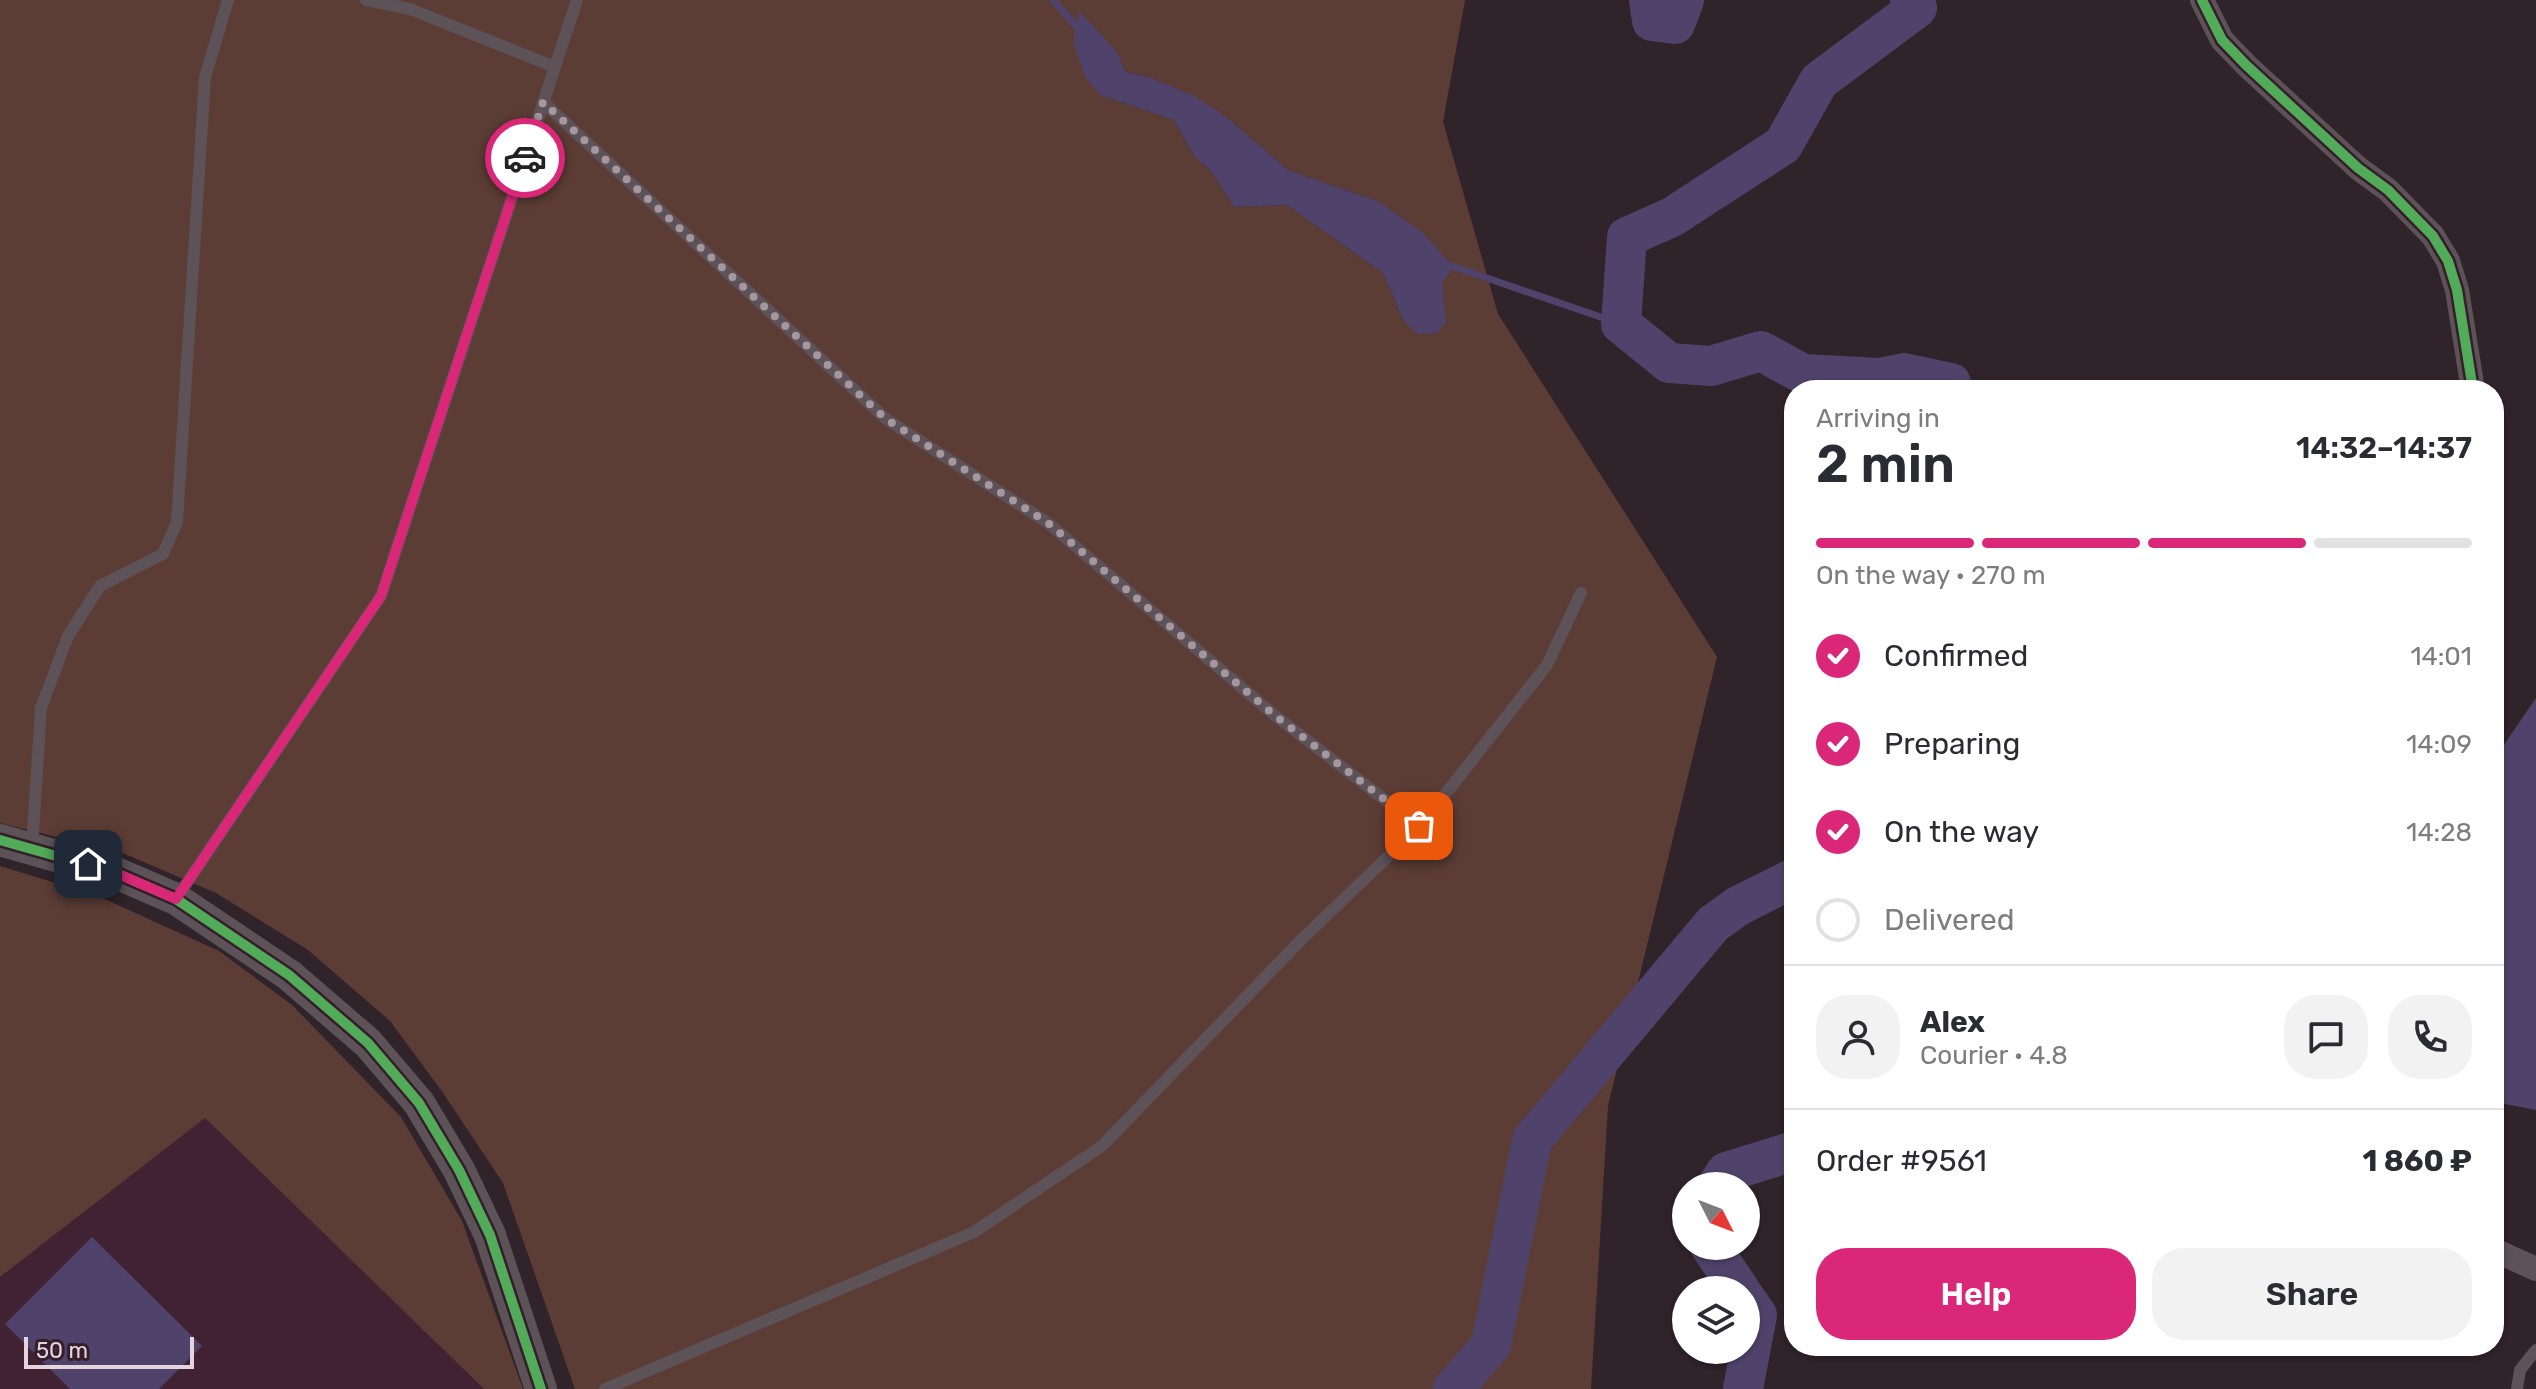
<!DOCTYPE html>
<html lang="en">
<head>
<meta charset="utf-8">
<style>
	body { margin:0; font-family:Rubik,sans-serif; background:#f2f2f3; color:#2b2b33; height:100vh; display:flex; flex-direction:column; font-size:30px; white-space:nowrap }
	* { box-sizing:border-box; margin:0 }
	p { font-size:26px; color:#7c7c81 }
	.icon { flex:none; width:44px; height:44px; fill:none; stroke:currentColor; stroke-width:2; stroke-linecap:round; stroke-linejoin:round }
	.map { position:relative; flex:1; overflow:hidden }
	.panel { position:absolute; left:1784px; top:380px; width:720px; height:976px; display:flex; flex-direction:column; background:#fff; border-radius:32px; box-shadow:0 2px 6px #0004 }
	.panel>* { flex:none }
	.needle { width:52px; rotate:132deg }
	.buttons { position:absolute; left:1672px; top:1172px; display:grid; gap:16px }
	.buttons a { display:grid; place-items:center; width:88px; height:88px; border-radius:50%; background:#fff; box-shadow:0 2px 6px #0004; font-size:40px }
	.scale { position:absolute; left:24px; bottom:20px; width:170px; box-sizing:border-box; padding-left:8px; border:4px solid #e5d4dd; border-top:0; font-size:22px; line-height:28px; white-space:nowrap; color:#e5d4dd; -webkit-text-stroke:6px #361d2b; paint-order:stroke }
	.pin { position:absolute; display:grid; place-items:center; width:68px; height:68px; color:#fff; margin:-34px; border-radius:16px; box-shadow:0 4px 12px #0006 }
	.courier { position:absolute; display:grid; place-items:center; width:80px; height:80px; margin:-40px; border:6px solid #db2777; border-radius:50%; background:#fff; color:#222; box-shadow:0 2px 10px #0007 }
	.summary em { font-style:normal; font-weight:600 }
	.summary div { display:flex; flex-direction:column-reverse }
	.summary { display:flex; align-items:center; justify-content:space-between; height:136px; padding:0 32px }
	h1 { font-size:52px; font-weight:600; line-height:60px }
	.bar { display:grid; grid-template-columns:repeat(4,1fr); gap:12px 8px; align-content:center; height:96px; padding:0 32px }
	.bar i { height:10px; border-radius:6px; background:#e1e1e2 }
	.bar .selected { background:#db2777 }
	.bar p { grid-column:span 4 }
	.line { display:flex; align-items:center; gap:20px; padding:0 32px; border-top:2px solid #e1e1e2 }
	.line div { flex:1 }
	.round { display:grid; place-items:center; flex:none; width:84px; height:84px; border-radius:32px; background:#f2f2f3 }
	ol { padding:0 32px; list-style:none }
	li { display:flex; align-items:center; gap:24px; height:88px }
	li p { margin-inline-start:auto }
	li .icon { padding:8px; border-radius:50%; background:#db2777; color:#fff; stroke-width:4 }
	li:last-child { color:#7c7c81 }
	li i { width:44px; height:44px; border:4px solid #e1e1e2; border-radius:50% }
	.button { display:flex; gap:16px; margin-top:auto; padding:16px 32px }
	.button a { flex:1; height:92px; border-radius:32px; background:#db2777; color:#fff; font-size:32px; font-weight:600; line-height:92px; text-align:center }
	.button a+a { background:#f2f2f3; color:#2b2b33 }
	.map>svg:first-child { display:block }
</style>
</head>
<body>
<div class="map">
<svg width="2536" height="1389" viewBox="0 0 2536 1389">
	<rect width="100%" height="100%" fill="#30232a"/>
	<polygon fill="#402233" points="205,1118 484,1389 0,1389 0,1277"/>
	<g fill="#5c3d36" fill-rule="evenodd">
		<path d="M0,0H1465L1443,122L1498,314L1717,657L1608,1106L1591,1389H575L503,1183L441,1090L390,1021L308,950L216,893L125,854L0,823ZM1118,53L1125,71L1154,79L1196,98L1229,119L1288,170L1378,201L1403,320L1383,273L1287,205L1234,207L1211,171L1195,157L1174,120L1100,95Z"/>
		<polygon points="0,866 98,896 219,951 292,1005 401,1117 462,1221 523,1389 484,1389 205,1118 0,1277"/>
	</g>
	<g fill="#4f436b">
		<polygon points="1079,11 1118,53 1125,71 1154,79 1196,97 1229,119 1288,170 1378,201 1423,233 1453,267 1442,283 1446,323 1437,333 1418,334 1403,320 1383,273 1287,205 1234,207 1211,171 1195,157 1174,120 1100,95 1086,78 1073,43"/>
		<polygon points="2536,698 2536,1110 2495,1102 2494,1099 2494,752 2501,749"/>
		<polygon points="92,1237 202,1346 159,1389 70,1389 5,1324"/>
	</g>
	<g fill="none" stroke-linecap="round" stroke-linejoin="round">
		<g stroke="#4f436b" stroke-width="7">
			<polyline points="1053,0 1080,31"/>
			<polyline points="1446,264 1621,324"/>
		</g>
		<g stroke="#4f436b" stroke-width="40">
			<polyline points="1649,0 1652,21 1675,24 1684,0"/>
			<polyline points="1910,0 1917,8 1819,81 1783,145 1672,217 1627,237 1621,324 1669,363 1711,366 1761,351 1803,374 1879,378 1904,373 1951,383 1953,390"/>
			<polyline points="1717,1186 1726,1172 1794,1151"/>
			<polyline points="1710,1246 1740,1290"/>
			<polyline points="1453,1389 1491,1345 1532,1140 1713,924 1738,906 1794,878"/>
			<polyline points="1743,1389 1757,1315 1746,1299"/>
		</g>
		<g stroke="#5c5257" stroke-width="12">
			<polyline points="366,0 410,9 555,67"/>
			<polyline points="543,102 886,419 1048,523 1273,714 1419,826"/>
			<polyline points="32,848 41,708 68,636 100,586 163,554 177,522 205,77 228,0"/>
			<polyline points="176,899 381,596 577,0"/>
			<polyline points="605,1389 974,1232 1102,1146 1301,940 1421,825 1547,665 1581,593"/>
			<polyline points="2517,1389 2520,1370 2536,1350"/>
		</g>
		<g stroke="#5c5257" stroke-width="24">
			<polyline points="2202,0 2222,40 2246,65 2358,168 2388,190 2433,236 2448,261 2457,290 2473,390"/>
			<polyline points="2494,1250 2536,1269"/>
		</g>
		<polyline stroke="#5c5257" stroke-width="32" points="0,840 116,873 176,899 289,975 368,1043 419,1103 459,1170 490,1235 541,1389"/>
		<defs>
			<g id="cycleway">
				<polyline points="2202,0 2222,40 2246,65 2358,168 2388,190 2433,236 2448,261 2457,290 2473,390"/>
				<polyline points="0,840 116,873 176,899 289,975 368,1043 419,1103 459,1170 490,1235 541,1389"/>
			</g>
		</defs>
		<use href="#cycleway" stroke="#361d2b" stroke-width="15"/>
		<use href="#cycleway" stroke="#51ab58" stroke-width="10"/>
	</g>
	<g fill="none" stroke-linecap="round" stroke-linejoin="round">
		<polyline stroke="#a6969e" stroke-width="8" stroke-dasharray="0 14.4" points="525,158 543,102 886,419 1048,523 1273,714 1419,826"/>
		<polyline stroke="#db2777" stroke-width="10" points="88,864 116,873 176,899 381,596 525,158"/>
	</g>
</svg>
<div class="buttons">
<a><svg class="needle" viewBox="-14 -14 28 28"><path d="M0-13l5 13h-10z" fill="#e53935"/><path d="M0 13l5-13h-10z" fill="#7c7c81"/></svg></a>
<a><svg class="icon" aria-label="layers" viewBox="0 0 24 24"><path d="M12 4l9 5-9 5-9-5zM3 14l9 5 9-5"/></svg></a>
</div>
<div class="scale">50 m</div>
<div class="pin" style="left:1419px;top:826px;background:#ea580c"><svg class="icon" aria-label="bag" viewBox="0 0 24 24"><path d="M5 8h14l-1 12H6zM9 8a3 3 0 0 1 6 0"/></svg></div>
<div class="pin" style="left:88px;top:864px;background:#1f2937"><svg class="icon" aria-label="home" viewBox="0 0 24 24"><path d="M3 11l9-7 9 7M6 9v11h12V9"/></svg></div>
<div class="courier" style="left:525px;top:158px"><svg class="icon" aria-label="car" viewBox="0 0 24 24"><path d="M5 17H2v-5l4-1 3-4h7l3 4 3 1v5h-3M9 17h6M6 11h13"/><circle cx="7" cy="17" r="2"/><circle cx="17" cy="17" r="2"/></svg></div>
<section class="panel">
<div class="summary"><div><h1>2 min</h1><p>Arriving in</p></div><em>14:32–14:37</em></div>
<div class="bar"><i class="selected"></i><i class="selected"></i><i class="selected"></i><i></i><p>On the way · 270 m</p></div>
<ol>
<li><svg class="icon" aria-label="check" viewBox="0 0 24 24"><path d="M5 12l5 5 9-10"/></svg>Confirmed<p>14:01</p></li>
<li><svg class="icon" aria-label="check" viewBox="0 0 24 24"><path d="M5 12l5 5 9-10"/></svg>Preparing<p>14:09</p></li>
<li><svg class="icon" aria-label="check" viewBox="0 0 24 24"><path d="M5 12l5 5 9-10"/></svg>On the way<p>14:28</p></li>
<li><i></i>Delivered</li>
</ol>
<div class="line" style="height:144px"><a class="round"><svg class="icon" aria-label="person" viewBox="0 0 24 24"><circle cx="12" cy="8" r="4"/><path d="M4 21q1-7 8-7t8 7"/></svg></a><div><b>Alex</b><p>Courier · 4.8</p></div><a class="round"><svg class="icon" aria-label="chat" viewBox="0 0 24 24"><path d="M4 5h16v11H9l-5 4z"/></svg></a><a class="round"><svg class="icon" aria-label="phone" viewBox="0 0 24 24"><path d="M5 4h4l2 5-3 2q2 4 5 5l2-3 5 2v4C11 20 4 13 5 4z"/></svg></a></div>
<div class="line" style="height:104px"><div>Order #9561</div><b>1 860 ₽</b></div>
<div class="button"><a>Help</a><a>Share</a></div>
</section>
</div>
</body>
</html>
